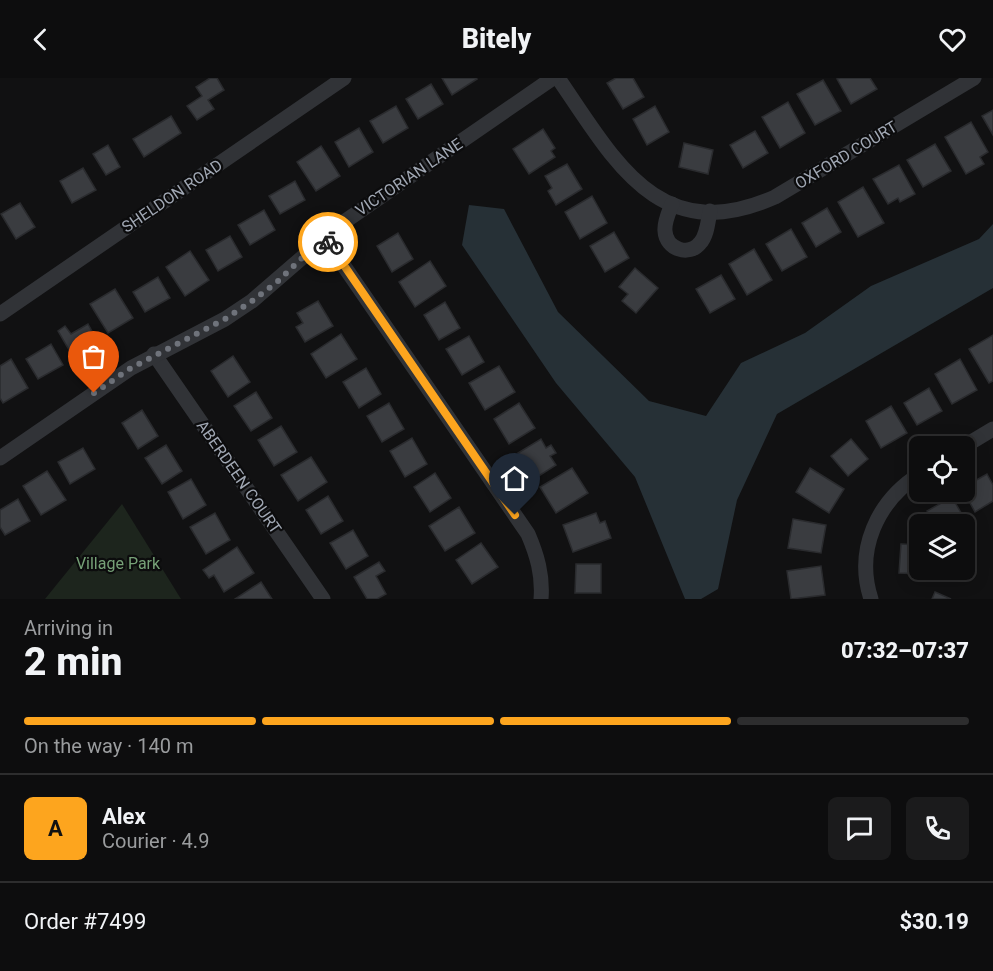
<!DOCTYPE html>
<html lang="en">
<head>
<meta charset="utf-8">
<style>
	body { margin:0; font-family:Roboto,sans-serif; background:#1b1b1c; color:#f1f3f6; height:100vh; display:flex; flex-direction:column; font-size:22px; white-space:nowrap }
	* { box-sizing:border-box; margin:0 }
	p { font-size:20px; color:#9a9c9e }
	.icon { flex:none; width:33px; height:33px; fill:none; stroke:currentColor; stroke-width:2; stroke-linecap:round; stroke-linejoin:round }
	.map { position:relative; height:521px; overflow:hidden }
	.sheet { display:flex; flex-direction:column; background:#0d0d0e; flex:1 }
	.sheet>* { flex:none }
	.buttons { position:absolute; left:909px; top:358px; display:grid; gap:12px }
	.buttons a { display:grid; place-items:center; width:66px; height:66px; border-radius:9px; background:#0d0d0e; box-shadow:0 3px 15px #0003,0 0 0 2px #2d2d2e; font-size:30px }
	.pin { position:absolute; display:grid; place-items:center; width:51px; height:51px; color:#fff; margin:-62px -26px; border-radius:50% 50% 50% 0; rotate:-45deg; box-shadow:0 0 6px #0007 }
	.pin .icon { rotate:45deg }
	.courier { position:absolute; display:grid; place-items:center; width:60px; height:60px; margin:-30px; border:4px solid #fda51e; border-radius:50%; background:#fff; color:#222; box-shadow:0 2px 8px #0007 }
	.summary em { font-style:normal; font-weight:800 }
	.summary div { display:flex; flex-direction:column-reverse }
	.summary { display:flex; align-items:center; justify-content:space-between; height:102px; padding:0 24px }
	h1 { font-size:39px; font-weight:800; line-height:45px }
	.bar { display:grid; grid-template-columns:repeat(4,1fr); gap:9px 6px; align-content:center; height:72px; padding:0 24px }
	.bar i { height:8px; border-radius:4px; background:#2d2d2e }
	.bar .current { background:#fda51e }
	.bar p { grid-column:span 4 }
	.line { display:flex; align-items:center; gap:15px; padding:0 24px; border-top:2px solid #2d2d2e }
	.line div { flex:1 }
	.round { display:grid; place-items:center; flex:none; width:63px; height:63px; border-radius:9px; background:#1b1b1c }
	header { display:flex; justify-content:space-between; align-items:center; height:78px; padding:0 24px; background:#0d0d0e; font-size:27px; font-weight:800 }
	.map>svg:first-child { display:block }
</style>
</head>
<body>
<header><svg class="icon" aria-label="back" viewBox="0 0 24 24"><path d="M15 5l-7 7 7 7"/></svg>Bitely<svg class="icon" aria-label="heart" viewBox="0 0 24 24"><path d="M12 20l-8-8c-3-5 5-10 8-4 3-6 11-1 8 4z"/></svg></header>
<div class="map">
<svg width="993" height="521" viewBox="0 0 993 521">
	<rect width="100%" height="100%" fill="#111112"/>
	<polygon fill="#1d251d" points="122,426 181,521 45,521"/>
	<polygon fill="#263036" points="469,127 504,131 558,234 649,323 706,338 741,285 805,255 871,208 979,161 993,146 993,210 777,336 737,422 718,511 701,521 685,521 635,399 556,305 462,167"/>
	<g fill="#3a3c40" stroke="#2a2b2e" stroke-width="1.5">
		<polygon points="210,0 217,0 224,12 208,22 214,31 197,42 187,28 202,18 196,9"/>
		<polygon points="442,0 476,0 477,1 452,17"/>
		<polygon points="616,0 633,0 644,19 623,31 607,5"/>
		<polygon points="840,0 870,0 877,11 851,26 837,1"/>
		<polygon points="823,2 841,33 815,47 797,16"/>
		<polygon points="431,6 443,26 418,41 406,21"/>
		<polygon points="788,24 805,55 780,70 762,39"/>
		<polygon points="396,28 408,50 383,65 370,43"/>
		<polygon points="655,28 669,54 647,67 633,41"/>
		<polygon points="993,32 993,57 982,38"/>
		<polygon points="171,38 181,55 144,79 133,61"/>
		<polygon points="971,44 988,74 980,79 984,86 966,96 945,59"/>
		<polygon points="359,50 373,74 349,89 335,64"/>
		<polygon points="543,51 555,70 551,73 555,79 529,96 513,71"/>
		<polygon points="755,53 768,75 743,90 730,67"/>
		<polygon points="684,65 713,72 708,96 679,89"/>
		<polygon points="935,66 951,93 923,109 907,82"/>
		<polygon points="108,67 120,89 106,97 93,76"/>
		<polygon points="321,68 340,98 316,113 297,84"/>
		<polygon points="567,86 582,111 556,127 548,113 552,110 545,98"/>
		<polygon points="899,87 915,116 900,124 898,120 888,126 873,101"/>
		<polygon points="83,90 96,112 72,125 60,103"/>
		<polygon points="295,103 305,122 280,136 269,118"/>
		<polygon points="863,109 884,145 858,159 838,124"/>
		<polygon points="592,118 607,145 580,161 565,134"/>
		<polygon points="20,125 35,149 16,161 1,136"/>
		<polygon points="827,130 841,154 816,169 802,145"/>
		<polygon points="264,132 275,152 250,167 238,147"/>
		<polygon points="791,151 807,179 782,193 766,166"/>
		<polygon points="614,154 629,180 605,194 590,168"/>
		<polygon points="398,155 413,181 392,194 377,168"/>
		<polygon points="230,158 242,179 218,193 206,172"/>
		<polygon points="754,171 772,202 747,217 729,186"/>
		<polygon points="190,173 209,202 185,218 166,189"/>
		<polygon points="430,183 446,208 415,229 399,204"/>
		<polygon points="635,190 658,210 636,235 622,223 628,216 619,209"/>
		<polygon points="721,197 735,221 710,235 696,211"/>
		<polygon points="158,199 170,220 145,234 133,214"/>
		<polygon points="115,211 133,240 108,255 90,226"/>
		<polygon points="318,223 333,248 305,264 296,249 303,245 297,235"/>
		<polygon points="445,224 460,250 439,262 424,237"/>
		<polygon points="88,246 97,262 72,277 58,253 65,248 71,256"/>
		<polygon points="341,256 357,281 326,300 311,276"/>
		<polygon points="993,257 993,303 989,305 969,271"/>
		<polygon points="469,258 484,284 462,297 446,271"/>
		<polygon points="51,266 63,287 38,301 26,281"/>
		<polygon points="233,278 250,304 228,319 211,293"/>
		<polygon points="11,281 28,310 3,325 0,320 0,288"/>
		<polygon points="960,281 977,312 952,326 935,296"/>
		<polygon points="499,288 515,314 485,332 469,305"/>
		<polygon points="366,290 381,316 359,330 343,304"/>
		<polygon points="929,310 942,333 917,347 904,325"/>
		<polygon points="256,314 272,340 251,353 234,328"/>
		<polygon points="389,325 404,351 382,364 367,338"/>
		<polygon points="519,325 535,350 509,366 494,341"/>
		<polygon points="891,328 907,355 881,370 866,343"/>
		<polygon points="142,332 158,358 138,371 122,345"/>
		<polygon points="281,348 297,374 274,388 258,362"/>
		<polygon points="412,360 427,386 405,399 390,373"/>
		<polygon points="541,361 546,370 551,367 556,375 550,378 556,387 534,401 518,375"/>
		<polygon points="851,361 868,381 848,398 831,378"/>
		<polygon points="166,367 182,393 162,406 145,380"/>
		<polygon points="83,370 95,391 70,406 58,384"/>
		<polygon points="311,379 327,404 298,423 281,397"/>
		<polygon points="572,390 588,415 556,435 540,409"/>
		<polygon points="810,390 844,411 829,435 796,414"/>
		<polygon points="47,393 66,422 41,437 23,408"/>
		<polygon points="435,395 451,420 430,434 414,409"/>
		<polygon points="987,396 993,407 993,423 975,434 964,414 964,409"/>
		<polygon points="191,401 206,427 183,441 168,414"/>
		<polygon points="328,418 343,443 321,456 306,432"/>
		<polygon points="952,419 964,440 951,447 935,447 927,433"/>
		<polygon points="18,421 30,443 5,457 0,449 0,432"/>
		<polygon points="459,429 475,455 445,473 429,448"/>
		<polygon points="215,435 230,462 206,476 190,449"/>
		<polygon points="596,435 600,445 605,443 611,460 573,474 563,447"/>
		<polygon points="793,441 826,447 821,475 788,470"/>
		<polygon points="353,452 368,478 346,491 330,465"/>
		<polygon points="481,465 498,489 472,506 456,482"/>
		<polygon points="901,466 920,467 920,496 899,495"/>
		<polygon points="237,469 254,495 224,514 214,497 209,500 203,492"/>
		<polygon points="379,484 385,493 376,498 386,516 377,521 367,521 354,499"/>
		<polygon points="576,486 601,486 601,515 575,515"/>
		<polygon points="821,488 825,517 791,521 787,493"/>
		<polygon points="261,504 272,521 235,521"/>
		<polygon points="935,514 951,521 932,521"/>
	</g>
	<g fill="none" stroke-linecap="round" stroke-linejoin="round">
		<g stroke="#313337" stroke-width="15">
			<path d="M558,0C614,81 658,171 775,119L974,0"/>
			<path d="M672,126C669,134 664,144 665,153C666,171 689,179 700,165C707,158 708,143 710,133"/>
			<path d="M324,159L528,456C537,477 543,497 541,521"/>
			<polyline points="0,236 344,0"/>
			<polyline points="154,276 323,521"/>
			<polyline points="963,369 993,351"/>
			<polyline points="0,380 131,290 225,241 252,223 341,146 553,0"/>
			<path d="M871,521C855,472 877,423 920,396"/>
		</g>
	</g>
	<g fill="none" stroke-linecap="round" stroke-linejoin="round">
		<polyline stroke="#6f737b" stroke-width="6" stroke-dasharray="0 10.8" points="94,315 131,290 225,241 252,223 277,204 324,159 328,164"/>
		<polyline stroke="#fda51e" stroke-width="8" points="328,164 515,437"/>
	</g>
	<g text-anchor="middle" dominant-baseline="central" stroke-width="4.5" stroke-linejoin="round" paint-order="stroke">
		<g font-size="16" fill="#a1a8b4" stroke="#0c0c0d">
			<text transform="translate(846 77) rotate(-31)">OXFORD COURT</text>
			<text transform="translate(409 99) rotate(-34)">VICTORIAN LANE</text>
			<text transform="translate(172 118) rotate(-34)">SHELDON ROAD</text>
			<text transform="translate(239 399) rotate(55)">ABERDEEN COURT</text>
		</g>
		<g font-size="16" fill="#76a177" stroke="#0c0c0d">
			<text x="118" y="485">Village Park</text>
		</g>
	</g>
</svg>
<div class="buttons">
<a><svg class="icon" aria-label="locate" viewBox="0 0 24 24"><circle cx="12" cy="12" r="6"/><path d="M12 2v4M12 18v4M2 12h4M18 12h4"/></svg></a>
<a><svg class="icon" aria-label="layers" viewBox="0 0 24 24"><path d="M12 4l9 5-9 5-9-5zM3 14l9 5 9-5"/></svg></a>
</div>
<div class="pin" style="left:94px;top:315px;background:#ea580c"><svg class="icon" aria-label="bag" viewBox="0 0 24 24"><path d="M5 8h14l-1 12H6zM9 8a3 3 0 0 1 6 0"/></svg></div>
<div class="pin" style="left:515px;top:437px;background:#1f2937"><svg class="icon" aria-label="home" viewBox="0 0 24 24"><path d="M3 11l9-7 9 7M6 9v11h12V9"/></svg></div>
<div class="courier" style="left:328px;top:164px"><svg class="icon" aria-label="bike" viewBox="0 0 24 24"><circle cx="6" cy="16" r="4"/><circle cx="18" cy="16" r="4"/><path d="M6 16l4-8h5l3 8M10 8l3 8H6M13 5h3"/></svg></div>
</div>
<section class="sheet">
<div class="summary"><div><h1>2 min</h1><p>Arriving in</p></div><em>07:32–07:37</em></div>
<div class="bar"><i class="current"></i><i class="current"></i><i class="current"></i><i></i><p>On the way · 140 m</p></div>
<div class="line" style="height:108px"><b class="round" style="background:#fda51e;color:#111">A</b><div><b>Alex</b><p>Courier · 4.9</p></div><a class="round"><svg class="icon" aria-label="chat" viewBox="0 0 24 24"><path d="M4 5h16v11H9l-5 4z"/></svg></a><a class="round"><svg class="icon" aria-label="phone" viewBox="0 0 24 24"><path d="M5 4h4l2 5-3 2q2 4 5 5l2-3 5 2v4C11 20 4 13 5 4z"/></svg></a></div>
<div class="line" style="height:78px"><div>Order #7499</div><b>$30.19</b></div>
</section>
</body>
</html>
